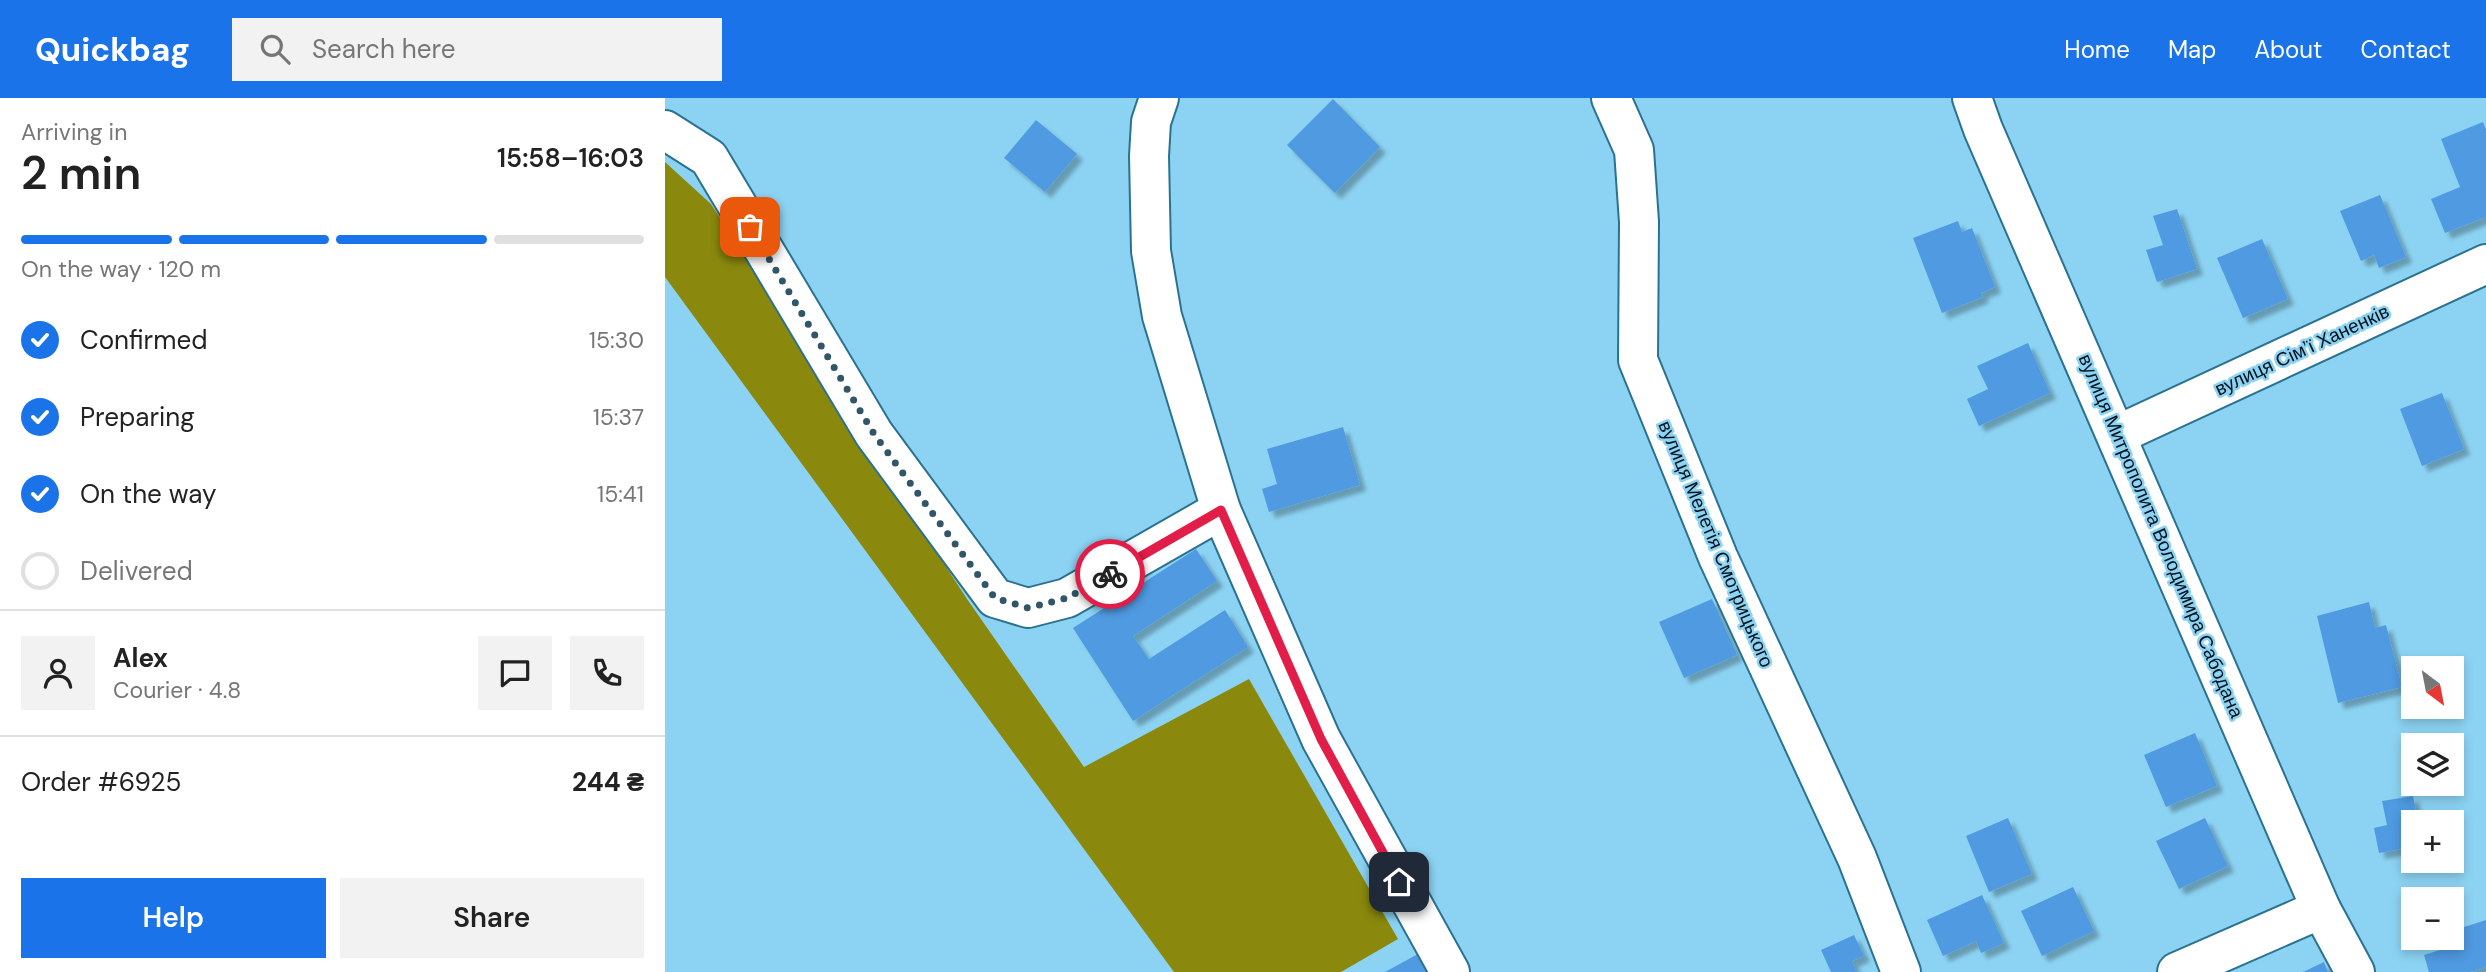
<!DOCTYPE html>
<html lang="en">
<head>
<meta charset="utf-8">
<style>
	body { margin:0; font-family:"DM Sans",sans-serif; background:#f2f2f2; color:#222; height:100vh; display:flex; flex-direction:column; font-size:26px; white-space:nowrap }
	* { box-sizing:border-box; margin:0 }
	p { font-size:23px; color:#767676 }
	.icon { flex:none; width:38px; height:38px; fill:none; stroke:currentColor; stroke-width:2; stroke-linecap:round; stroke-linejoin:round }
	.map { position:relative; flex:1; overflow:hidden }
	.details { display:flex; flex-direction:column; background:#fff; width:665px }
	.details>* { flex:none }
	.needle { width:46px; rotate:148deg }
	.controls { position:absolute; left:1736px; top:558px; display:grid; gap:14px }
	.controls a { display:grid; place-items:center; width:63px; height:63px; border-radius:0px; background:#fff; box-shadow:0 4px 10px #0003; font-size:35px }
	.pin { position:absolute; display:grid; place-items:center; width:60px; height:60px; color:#fff; margin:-30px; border-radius:14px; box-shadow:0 4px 10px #0006 }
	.courier { position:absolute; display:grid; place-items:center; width:70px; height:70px; margin:-35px; border:5px solid #e11d48; border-radius:50%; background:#fff; color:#222; box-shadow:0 2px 9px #0007 }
	.overview em { font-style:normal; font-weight:600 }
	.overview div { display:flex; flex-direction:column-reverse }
	.overview { display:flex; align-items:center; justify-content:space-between; height:119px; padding:0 21px }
	h1 { font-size:46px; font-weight:600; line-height:52px }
	.bar { display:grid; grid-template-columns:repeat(4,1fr); gap:10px 7px; align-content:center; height:84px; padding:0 21px }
	.bar i { height:9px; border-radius:5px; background:#e0e0e0 }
	.bar .current { background:#1a73e8 }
	.bar p { grid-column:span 4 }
	.line { display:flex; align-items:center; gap:18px; padding:0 21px; border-top:2px solid #e0e0e0 }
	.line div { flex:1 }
	.round { display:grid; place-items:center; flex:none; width:74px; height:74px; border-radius:0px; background:#f2f2f2 }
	ol { padding:0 21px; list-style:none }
	li { display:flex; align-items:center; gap:21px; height:77px }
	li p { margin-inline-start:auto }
	li .icon { padding:7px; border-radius:50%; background:#1a73e8; color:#fff; stroke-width:4 }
	li:last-child { color:#767676 }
	li i { width:38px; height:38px; border:4px solid #e0e0e0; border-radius:50% }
	.action { display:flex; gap:14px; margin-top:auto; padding:14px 21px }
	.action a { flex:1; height:80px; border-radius:0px; background:#1a73e8; color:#fff; font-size:28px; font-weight:600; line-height:80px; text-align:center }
	.action a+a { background:#f2f2f2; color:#222 }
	header { display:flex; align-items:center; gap:42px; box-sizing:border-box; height:98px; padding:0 35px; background:#1a73e8; color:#fff }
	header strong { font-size:33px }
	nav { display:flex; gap:38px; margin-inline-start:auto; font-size:24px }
	.search { width:490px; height:63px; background:#f2f2f2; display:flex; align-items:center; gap:18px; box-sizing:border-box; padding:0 24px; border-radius:0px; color:#767676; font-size:26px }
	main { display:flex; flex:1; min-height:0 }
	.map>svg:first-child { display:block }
</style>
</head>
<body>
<header>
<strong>Quickbag</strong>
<div class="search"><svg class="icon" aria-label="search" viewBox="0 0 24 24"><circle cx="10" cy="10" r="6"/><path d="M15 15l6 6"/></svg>Search here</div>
<nav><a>Home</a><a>Map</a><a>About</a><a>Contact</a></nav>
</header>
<main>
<section class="details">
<div class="overview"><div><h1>2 min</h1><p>Arriving in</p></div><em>15:58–16:03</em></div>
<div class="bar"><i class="current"></i><i class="current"></i><i class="current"></i><i></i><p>On the way · 120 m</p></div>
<ol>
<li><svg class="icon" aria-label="check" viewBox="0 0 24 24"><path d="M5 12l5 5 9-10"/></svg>Confirmed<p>15:30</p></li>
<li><svg class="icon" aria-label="check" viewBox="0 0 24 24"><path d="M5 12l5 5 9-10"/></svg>Preparing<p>15:37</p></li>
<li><svg class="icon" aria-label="check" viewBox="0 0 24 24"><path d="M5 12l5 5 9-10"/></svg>On the way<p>15:41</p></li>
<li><i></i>Delivered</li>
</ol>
<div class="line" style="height:126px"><a class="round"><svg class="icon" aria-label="person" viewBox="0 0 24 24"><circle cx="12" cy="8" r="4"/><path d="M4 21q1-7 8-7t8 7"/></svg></a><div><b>Alex</b><p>Courier · 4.8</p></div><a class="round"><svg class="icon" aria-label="chat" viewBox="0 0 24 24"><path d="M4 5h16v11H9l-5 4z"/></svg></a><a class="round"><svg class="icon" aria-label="phone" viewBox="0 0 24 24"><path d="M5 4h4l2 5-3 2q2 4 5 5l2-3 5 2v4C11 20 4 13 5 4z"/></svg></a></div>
<div class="line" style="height:91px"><div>Order #6925</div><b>244 ₴</b></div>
<div class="action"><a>Help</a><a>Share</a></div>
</section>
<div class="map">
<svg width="1821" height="874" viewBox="0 0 1821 874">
	<defs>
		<filter id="shadow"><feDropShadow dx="6" dy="6" stdDeviation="2" flood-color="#0004"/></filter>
	</defs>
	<rect width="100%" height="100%" fill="#8cd3f3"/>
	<polygon fill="#8a890e" points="0,64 46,106 302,501 419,669 584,581 733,841 676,874 509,874 0,179"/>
	<g fill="#4f9ae1" filter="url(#shadow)">
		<polygon points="668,1 715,49 670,95 622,47"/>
		<polygon points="371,22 412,56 380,94 339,60"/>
		<polygon points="1818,24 1821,32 1821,119 1780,135 1766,101 1795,89 1776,41"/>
		<polygon points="1715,97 1741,159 1714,170 1709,157 1696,163 1675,113"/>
		<polygon points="1512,111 1532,171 1492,184 1481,152 1498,147 1488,118"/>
		<polygon points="1293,123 1297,134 1307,130 1330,189 1316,195 1318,199 1277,215 1248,140"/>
		<polygon points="1597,141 1623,201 1578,220 1552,160"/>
		<polygon points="1363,245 1385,295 1314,328 1302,301 1323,291 1312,268"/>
		<polygon points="1777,295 1799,351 1757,368 1735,311"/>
		<polygon points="678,329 695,387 604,414 597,391 612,386 602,351"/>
		<polygon points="531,451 552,483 468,538 484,561 560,512 583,549 468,623 408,530"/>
		<polygon points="1047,501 1072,557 1019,580 994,524"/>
		<polygon points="1704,504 1710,530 1721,527 1737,589 1673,605 1652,518"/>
		<polygon points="1530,635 1552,688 1501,709 1479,657"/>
		<polygon points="1748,698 1753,724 1748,724 1748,749 1714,755 1709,730 1722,727 1717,703"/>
		<polygon points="1343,720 1367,776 1324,794 1301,738"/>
		<polygon points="1540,720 1563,768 1514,791 1491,743"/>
		<polygon points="1408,789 1429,833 1377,858 1356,813"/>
		<polygon points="1317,797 1339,845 1316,855 1311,843 1278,858 1262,822"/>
		<polygon points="1821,822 1821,869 1805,874 1764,874 1759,857 1787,848 1787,833"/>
		<polygon points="1189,837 1199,858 1187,863 1192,874 1166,874 1156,852"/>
		<polygon points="753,856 763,874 720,874"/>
		<polygon points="1659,864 1663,874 1638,874"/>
	</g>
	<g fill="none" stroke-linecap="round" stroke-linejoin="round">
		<defs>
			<g id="minor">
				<polyline points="494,0 486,24 484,58 486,153 497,218 556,412 656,641 785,874"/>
				<polyline points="946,0 969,52 974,124 973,262 1053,459 1192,760 1236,874"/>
				<polyline points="1307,0 1318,31 1656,811 1690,874"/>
				<polyline points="0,32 44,60 209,336 330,500 363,510 402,500 556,412"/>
				<polyline points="1452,337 1821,166"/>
				<polyline points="1512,874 1656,811"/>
			</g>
		</defs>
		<use href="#minor" stroke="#2b7290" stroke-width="42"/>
		<use href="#minor" stroke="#fff" stroke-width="38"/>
	</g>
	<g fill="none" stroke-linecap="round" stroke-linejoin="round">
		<polyline stroke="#315667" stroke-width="7" stroke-dasharray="0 12.6" points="85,129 209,336 330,500 363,510 402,500 445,476"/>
		<polyline stroke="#e11d48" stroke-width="9" points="445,476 556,412 656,641 734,784"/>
	</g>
	<g text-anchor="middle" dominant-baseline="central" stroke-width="5" stroke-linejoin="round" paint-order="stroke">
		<g font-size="19" fill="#00121b" stroke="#8cd3f3">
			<text transform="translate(1637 252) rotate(-25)">вулиця Сімʼї Ханенків</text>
			<text transform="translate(1496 438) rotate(67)">вулиця Митрополита Володимира Сабодана</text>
			<text transform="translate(1051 446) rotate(67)">вулиця Мелетія Смотрицького</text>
		</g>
	</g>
</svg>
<div class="controls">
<a><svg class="needle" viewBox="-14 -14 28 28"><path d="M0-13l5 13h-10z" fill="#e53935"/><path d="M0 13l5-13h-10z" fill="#767676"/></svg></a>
<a><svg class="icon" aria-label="layers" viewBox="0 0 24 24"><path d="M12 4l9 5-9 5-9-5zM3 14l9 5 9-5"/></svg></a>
<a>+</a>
<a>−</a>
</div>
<div class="pin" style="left:85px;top:129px;background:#ea580c"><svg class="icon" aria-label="bag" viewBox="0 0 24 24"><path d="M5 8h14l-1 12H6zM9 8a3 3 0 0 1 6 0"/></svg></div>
<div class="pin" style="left:734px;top:784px;background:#1f2937"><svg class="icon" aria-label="home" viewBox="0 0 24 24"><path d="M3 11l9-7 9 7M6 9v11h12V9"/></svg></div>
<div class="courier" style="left:445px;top:476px"><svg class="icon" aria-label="bike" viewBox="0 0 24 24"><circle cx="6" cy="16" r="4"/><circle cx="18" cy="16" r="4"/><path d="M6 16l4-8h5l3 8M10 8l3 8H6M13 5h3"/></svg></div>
</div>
</main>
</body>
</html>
